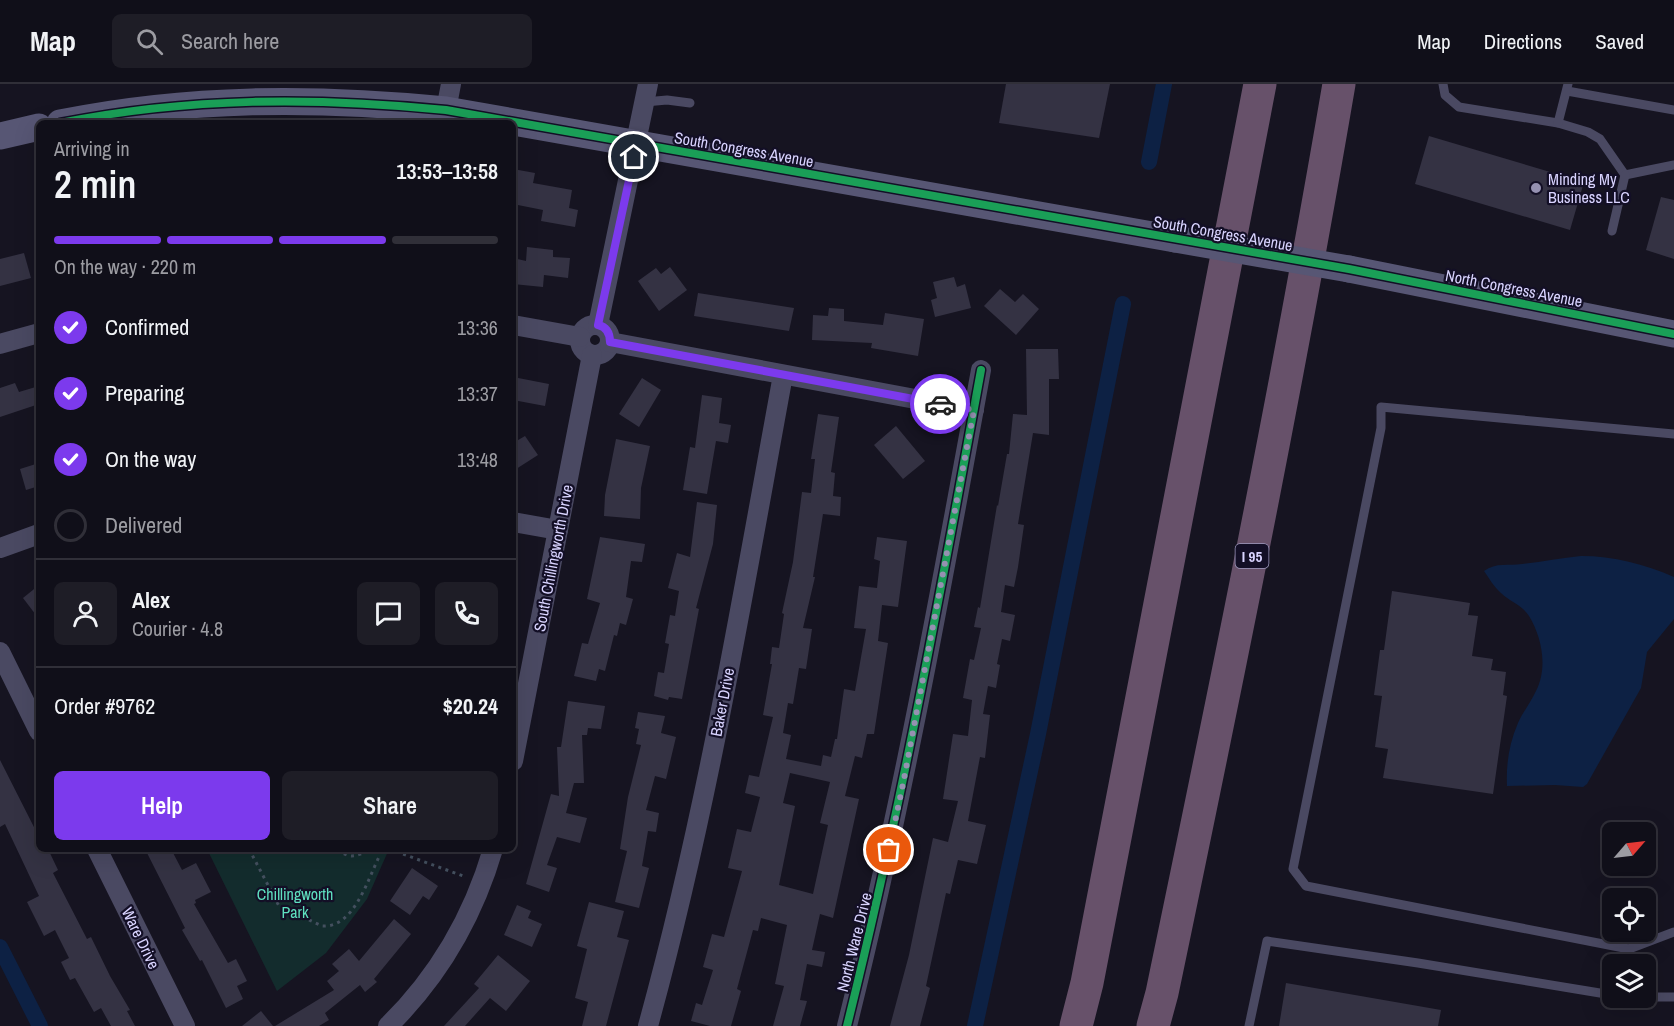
<!DOCTYPE html>
<html lang="en">
<head>
<meta charset="utf-8">
<style>
	body { margin:0; font-family:"Archivo Narrow",sans-serif; background:#1e1d26; color:#f1f3f6; height:100vh; display:flex; flex-direction:column; font-size:22px; white-space:nowrap }
	* { box-sizing:border-box; margin:0 }
	p { font-size:20px; color:#9c9ca2 }
	.icon { flex:none; width:33px; height:33px; fill:none; stroke:currentColor; stroke-width:2; stroke-linecap:round; stroke-linejoin:round }
	.map { position:relative; flex:1; overflow:hidden }
	.panel { position:absolute; left:36px; top:36px; width:480px; height:732px; display:flex; flex-direction:column; background:#100f19; border-radius:9px; box-shadow:0 6px 24px #0002,0 0 0 2px #302f38 }
	.panel>* { flex:none }
	.needle { width:39px; rotate:62deg }
	.fabs { position:absolute; left:1602px; top:738px; display:grid; gap:12px }
	.fabs a { display:grid; place-items:center; width:54px; height:54px; border-radius:9px; background:#100f19; box-shadow:0 6px 24px #0002,0 0 0 2px #302f38; font-size:30px }
	.pin { position:absolute; display:grid; place-items:center; width:51px; height:51px; color:#fff; margin:-26px; border:3px solid #fff; border-radius:50%; box-shadow:0 2px 6px #0007 }
	.courier { position:absolute; display:grid; place-items:center; width:60px; height:60px; margin:-30px; border:4px solid #7c3aed; border-radius:50%; background:#fff; color:#222; box-shadow:0 2px 8px #0007 }
	.overview em { font-style:normal; font-weight:600 }
	.overview div { display:flex; flex-direction:column-reverse }
	.overview { display:flex; align-items:center; justify-content:space-between; height:102px; padding:0 18px }
	h1 { font-size:39px; font-weight:600; line-height:45px }
	.bar { display:grid; grid-template-columns:repeat(4,1fr); gap:9px 6px; align-content:center; height:72px; padding:0 18px }
	.bar i { height:8px; border-radius:4px; background:#302f38 }
	.bar .on { background:#7c3aed }
	.bar p { grid-column:span 4 }
	.line { display:flex; align-items:center; gap:15px; padding:0 18px; border-top:2px solid #302f38 }
	.line div { flex:1 }
	.round { display:grid; place-items:center; flex:none; width:63px; height:63px; border-radius:9px; background:#1e1d26 }
	ol { padding:0 18px; list-style:none }
	li { display:flex; align-items:center; gap:18px; height:66px }
	li p { margin-inline-start:auto }
	li .icon { padding:6px; border-radius:50%; background:#7c3aed; color:#fff; stroke-width:4 }
	li:last-child { color:#9c9ca2 }
	li i { width:33px; height:33px; border:3px solid #302f38; border-radius:50% }
	.primary-button { display:flex; gap:12px; margin-top:auto; padding:12px 18px }
	.primary-button a { flex:1; height:69px; border-radius:9px; background:#7c3aed; color:#fff; font-size:24px; font-weight:600; line-height:69px; text-align:center }
	.primary-button a+a { background:#1e1d26; color:#f1f3f6 }
	header { display:flex; align-items:center; gap:36px; box-sizing:border-box; height:84px; padding:0 30px; background:#100f19; border-bottom:2px solid #302f38 }
	header strong { font-size:28px }
	nav { display:flex; gap:33px; margin-inline-start:auto; font-size:21px }
	.search { width:420px; height:54px; background:#1e1d26; display:flex; align-items:center; gap:15px; box-sizing:border-box; padding:0 21px; border-radius:9px; color:#9c9ca2; font-size:22px }
	.map>svg:first-child { display:block }
</style>
</head>
<body>
<header>
<strong>Map</strong>
<div class="search"><svg class="icon" aria-label="search" viewBox="0 0 24 24"><circle cx="10" cy="10" r="6"/><path d="M15 15l6 6"/></svg>Search here</div>
<nav><a>Map</a><a>Directions</a><a>Saved</a></nav>
</header>
<div class="map">
<svg width="1674" height="942" viewBox="0 0 1674 942">
	<rect width="100%" height="100%" fill="#161421"/>
	<polygon fill="#132c2d" points="207,765 389,765 367,815 326,869 277,907"/>
	<path fill="#0d2144" d="M1581,472C1614,472 1644,480 1674,493V535L1647,568L1641,604L1587,700L1583,703L1555,701L1507,702C1506,680 1509,660 1518,639C1523,628 1531,618 1536,607C1548,584 1542,553 1529,532C1521,520 1510,518 1501,509C1494,503 1489,494 1484,487C1496,478 1509,482 1522,480C1542,478 1561,474 1581,472Z"/>
	<g fill="none" stroke-linecap="round" stroke-linejoin="round">
		<g stroke="#0d2144" stroke-width="16">
			<polyline points="1149,78 1164,0"/>
			<polyline points="0,863 40,942"/>
			<polyline points="975,942 1038,650 1123,220"/>
		</g>
	</g>
	<g fill="#343243" fill-rule="evenodd">
		<polygon points="1006,0 1110,0 1099,54 999,39"/>
		<polygon points="1429,52 1584,98 1570,146 1415,100"/>
		<polygon points="513,85 535,89 533,99 572,106 569,124 578,126 575,143 541,137 543,126 513,120"/>
		<polygon points="1661,113 1674,116 1674,175 1646,166"/>
		<polygon points="527,163 553,166 553,173 570,174 568,194 544,191 543,203 513,200 513,174 526,177"/>
		<polygon points="24,169 31,194 0,202 0,175"/>
		<polygon points="670,183 687,206 659,227 638,197 656,184 661,190"/>
		<polygon points="954,193 957,203 965,200 971,224 935,233 931,216 937,214 933,198"/>
		<polygon points="1000,205 1015,218 1023,210 1039,225 1016,251 984,222"/>
		<polygon points="698,209 794,224 789,247 694,232"/>
		<polygon points="829,224 844,225 844,237 883,241 885,229 924,235 918,272 871,264 872,259 812,256 813,231 828,232"/>
		<polygon points="1026,265 1058,265 1059,295 1049,295 1049,351 1033,349 1018,440 1024,441 1018,483 1014,503 1005,501 1001,528 1015,531 1010,557 1002,555 997,580 1000,581 996,604 988,602 983,630 990,631 985,674 980,673 968,737 986,741 977,780 958,776 950,810 946,809 926,902 930,904 920,942 890,942 909,871 933,754 948,758 958,717 943,715 953,650 968,652 972,616 963,614 970,575 974,576 981,544 974,543 978,523 980,524 997,421 998,422 1007,370 1009,370 1013,330 1027,331"/>
		<polygon points="513,293 549,300 545,322 513,316"/>
		<polygon points="642,294 661,306 639,343 619,330"/>
		<polygon points="15,299 19,308 39,302 39,320 0,333 0,304"/>
		<polygon points="702,311 722,314 719,339 731,341 728,359 716,357 707,410 683,406 690,363 695,364"/>
		<path d="M818,330L839,333L831,388L835,389L833,412L841,413L840,432L823,430L813,493H815L803,544L812,545L806,585L799,584L793,620L788,619L783,649L791,651L786,675L821,682L823,671L831,673L835,655H837L844,605L855,607L866,545L854,544L859,502L877,504L880,477L874,475L877,453L907,457L898,523L882,521L878,557L888,559L874,650H867L862,674L855,672L845,712L859,715L833,834L820,830L812,866L825,868L822,883L807,880L800,916L807,917L800,942H773L784,902L775,900L787,841L761,834L758,847L753,846L737,905L741,907L731,942H710L691,937L696,919L702,921L713,886L703,883L712,850L724,853L742,787L728,784L737,745L751,748L760,713L745,709L749,691L759,693L773,633L763,631L772,580H770L772,563L779,564L784,530L782,529L793,478L802,408L811,409L815,375H811ZM790,689L830,698L820,739L828,741L813,810L779,801L795,722L783,719Z"/>
		<polygon points="896,342 925,377 903,395 874,361"/>
		<polygon points="525,352 538,371 513,387 513,359"/>
		<polygon points="616,355 650,362 641,404 640,435 604,432 605,411"/>
		<polygon points="39,379 39,402 26,406 20,385"/>
		<polygon points="697,418 717,421 713,460 696,524 699,525 682,615 669,613 668,616 654,612 658,588 664,589 669,560 665,559 670,531 675,532 679,507 668,504 677,469 690,473"/>
		<polygon points="600,453 645,460 642,478 631,477 626,513 633,515 626,541 620,539 617,552 614,551 605,587 599,585 596,597 574,592 582,559 588,560 600,519 587,515"/>
		<polygon points="39,501 39,535 23,514"/>
		<polygon points="1392,507 1470,519 1468,531 1478,532 1472,572 1493,575 1491,586 1506,588 1503,611 1507,612 1493,710 1383,694 1388,665 1375,663 1382,612 1374,611 1380,566 1384,566"/>
		<polygon points="568,617 605,622 601,645 588,644 587,651 582,651 584,699 574,699 566,729 587,734 580,759 557,753 547,781 557,784 549,808 526,800 551,710 559,712 557,663 561,663"/>
		<polygon points="638,628 665,632 661,649 676,653 666,695 655,692 646,726 659,729 656,748 648,747 642,782 649,784 639,824 615,818 627,767 620,765 628,713 641,661 636,660 639,645 635,644"/>
		<polygon points="0,676 39,753 39,765 48,765 58,786 53,789 87,855 91,853 110,892 130,926 127,927 135,942 111,942 101,924 94,928 75,894 70,896 61,878 69,874 55,846 44,852 27,818 39,812 5,740 0,743"/>
		<polygon points="145,765 171,765 182,786 196,779 211,808 195,816 196,819 194,820 228,879 236,875 247,897 237,902 243,915 226,924 202,876 200,877 182,846 185,844"/>
		<polygon points="412,784 438,802 429,816 423,812 410,831 390,817"/>
		<polygon points="589,818 624,827 617,853 629,856 606,942 582,942 588,918 575,914 587,865 577,862"/>
		<polygon points="517,821 531,827 528,834 542,840 532,863 504,851"/>
		<polygon points="394,835 411,850 374,895 377,898 365,908 360,901 325,929 329,936 319,942 275,942 334,906 327,897 339,887 332,880 349,865 359,877"/>
		<polygon points="498,871 530,897 506,927 490,914 465,942 444,942 479,904 474,900"/>
		<polygon points="1286,899 1441,926 1438,942 1279,942"/>
		<polygon points="261,927 273,942 242,942"/>
	</g>
	<g fill="none" stroke-linecap="round" stroke-linejoin="round">
		<g stroke="#44505f" stroke-width="3" stroke-dasharray="3 4.5" stroke-linecap="butt">
			<path d="M249,765L279,822L322,842C354,844 367,797 379,773L378,765"/>
			<path d="M338,765C350,777 358,771 372,765"/>
			<polyline points="389,765 466,793"/>
		</g>
		<g stroke="#4a4962" stroke-width="9">
			<polyline points="1443,0 1445,11 1459,23 1558,39 1588,48 1600,55 1625,91 1674,81"/>
			<polyline points="1567,7 1674,26"/>
			<polyline points="645,18 667,16 690,19"/>
			<polyline points="1558,39 1568,0"/>
			<polyline points="1612,147 1625,91"/>
			<polyline points="1674,350 1381,323 1381,344 1293,785 1306,802 1629,865 1674,848"/>
			<polyline points="1646,913 1674,913"/>
			<polyline points="1249,942 1267,857 1418,879 1612,911"/>
		</g>
		<g stroke="#4a4962" stroke-width="20">
			<polyline points="446,26 451,0"/>
			<circle cx="595" cy="256" r="15"/>
			<polyline points="513,241 580,253"/>
			<polyline points="598,241 648,0"/>
			<polyline points="610,258 974,326"/>
			<polyline points="0,260 39,249"/>
			<polyline points="513,438 558,446"/>
			<polyline points="0,464 39,450"/>
			<polyline points="0,568 39,647"/>
			<polyline points="513,677 592,271"/>
			<polyline points="97,765 185,942"/>
			<path d="M388,942C439,892 473,833 493,765"/>
			<path d="M648,942C707,728 743,509 783,291"/>
			<path d="M847,942C901,725 941,506 981,286"/>
		</g>
		<g stroke="#575674" stroke-width="27">
			<path d="M60,39C189,13 315,13 446,26L1175,155"/>
			<polyline points="0,52 39,43"/>
			<polyline points="1349,185 1674,250"/>
		</g>
		<g stroke="#67516a" stroke-width="33">
			<polyline points="1076,942 1087,899 1260,0"/>
			<path d="M1153,942L1162,909C1225,607 1287,305 1339,0"/>
		</g>
		<polyline stroke="#575674" stroke-width="27" points="1175,155 1349,185"/>
		<defs>
			<g id="cycleway">
				<path d="M60,39C189,13 315,13 446,26L1349,185L1674,250"/>
				<path d="M847,942C901,725 941,506 981,286"/>
			</g>
		</defs>
		<use href="#cycleway" stroke="#130f26" stroke-width="11"/>
		<use href="#cycleway" stroke="#1a9f57" stroke-width="8"/>
	</g>
	<g fill="none" stroke-linecap="round" stroke-linejoin="round">
		<polyline stroke="#9591b1" stroke-width="6" stroke-dasharray="0 10.8" points="889,766 903,700 974,326 940,320"/>
		<path stroke="#7c3aed" stroke-width="8" d="M634,73L598,241C607,243 610,250 610,258L940,320"/>
	</g>
	<circle fill="#9591b1" stroke="#130f26" stroke-width="2" cx="1536" cy="104" r="6"/>
	<g text-anchor="middle" dominant-baseline="central" stroke-width="4.5" stroke-linejoin="round" paint-order="stroke">
		<rect fill="#130f26" stroke="#9e99be" stroke-width="1.5" x="1235.5" y="460" width="33" height="24" rx="4.5"/>
		<g font-size="15" font-weight="bold" fill="#d9d4ff">
			<text x="1252" y="472">I 95</text>
		</g>
		<g font-size="16" fill="#d9d4ff" stroke="#130f26">
			<text transform="translate(744 65) rotate(10)">South Congress Avenue</text>
			<text transform="translate(1223 149) rotate(10)">South Congress Avenue</text>
			<text transform="translate(1514 204) rotate(11)">North Congress Avenue</text>
			<text transform="translate(553 474) rotate(-79)">South Chillingworth Drive</text>
			<text transform="translate(722 618) rotate(-79)">Baker Drive</text>
			<text transform="translate(141 854) rotate(64)">Ware Drive</text>
			<text transform="translate(854 858) rotate(-76)">North Ware Drive</text>
		</g>
		<g font-size="16" fill="#d9d4ff" stroke="#130f26" text-anchor="start">
			<text x="1548" y="95">Minding My<tspan x="1548" dy="18">Business LLC</tspan></text>
		</g>
		<g font-size="16" fill="#5fe0c0" stroke="#130f26">
			<text x="295" y="810">Chillingworth<tspan x="295" dy="18">Park</tspan></text>
		</g>
	</g>
</svg>
<div class="fabs">
<a><svg class="needle" viewBox="-14 -14 28 28"><path d="M0-13l5 13h-10z" fill="#e53935"/><path d="M0 13l5-13h-10z" fill="#9c9ca2"/></svg></a>
<a><svg class="icon" aria-label="locate" viewBox="0 0 24 24"><circle cx="12" cy="12" r="6"/><path d="M12 2v4M12 18v4M2 12h4M18 12h4"/></svg></a>
<a><svg class="icon" aria-label="layers" viewBox="0 0 24 24"><path d="M12 4l9 5-9 5-9-5zM3 14l9 5 9-5"/></svg></a>
</div>
<div class="pin" style="left:889px;top:766px;background:#ea580c"><svg class="icon" aria-label="bag" viewBox="0 0 24 24"><path d="M5 8h14l-1 12H6zM9 8a3 3 0 0 1 6 0"/></svg></div>
<div class="pin" style="left:634px;top:73px;background:#1f2937"><svg class="icon" aria-label="home" viewBox="0 0 24 24"><path d="M3 11l9-7 9 7M6 9v11h12V9"/></svg></div>
<div class="courier" style="left:940px;top:320px"><svg class="icon" aria-label="car" viewBox="0 0 24 24"><path d="M5 17H2v-5l4-1 3-4h7l3 4 3 1v5h-3M9 17h6M6 11h13"/><circle cx="7" cy="17" r="2"/><circle cx="17" cy="17" r="2"/></svg></div>
<section class="panel">
<div class="overview"><div><h1>2 min</h1><p>Arriving in</p></div><em>13:53–13:58</em></div>
<div class="bar"><i class="on"></i><i class="on"></i><i class="on"></i><i></i><p>On the way · 220 m</p></div>
<ol>
<li><svg class="icon" aria-label="check" viewBox="0 0 24 24"><path d="M5 12l5 5 9-10"/></svg>Confirmed<p>13:36</p></li>
<li><svg class="icon" aria-label="check" viewBox="0 0 24 24"><path d="M5 12l5 5 9-10"/></svg>Preparing<p>13:37</p></li>
<li><svg class="icon" aria-label="check" viewBox="0 0 24 24"><path d="M5 12l5 5 9-10"/></svg>On the way<p>13:48</p></li>
<li><i></i>Delivered</li>
</ol>
<div class="line" style="height:108px"><a class="round"><svg class="icon" aria-label="person" viewBox="0 0 24 24"><circle cx="12" cy="8" r="4"/><path d="M4 21q1-7 8-7t8 7"/></svg></a><div><b>Alex</b><p>Courier · 4.8</p></div><a class="round"><svg class="icon" aria-label="chat" viewBox="0 0 24 24"><path d="M4 5h16v11H9l-5 4z"/></svg></a><a class="round"><svg class="icon" aria-label="phone" viewBox="0 0 24 24"><path d="M5 4h4l2 5-3 2q2 4 5 5l2-3 5 2v4C11 20 4 13 5 4z"/></svg></a></div>
<div class="line" style="height:78px"><div>Order #9762</div><b>$20.24</b></div>
<div class="primary-button"><a>Help</a><a>Share</a></div>
</section>
</div>
</body>
</html>
